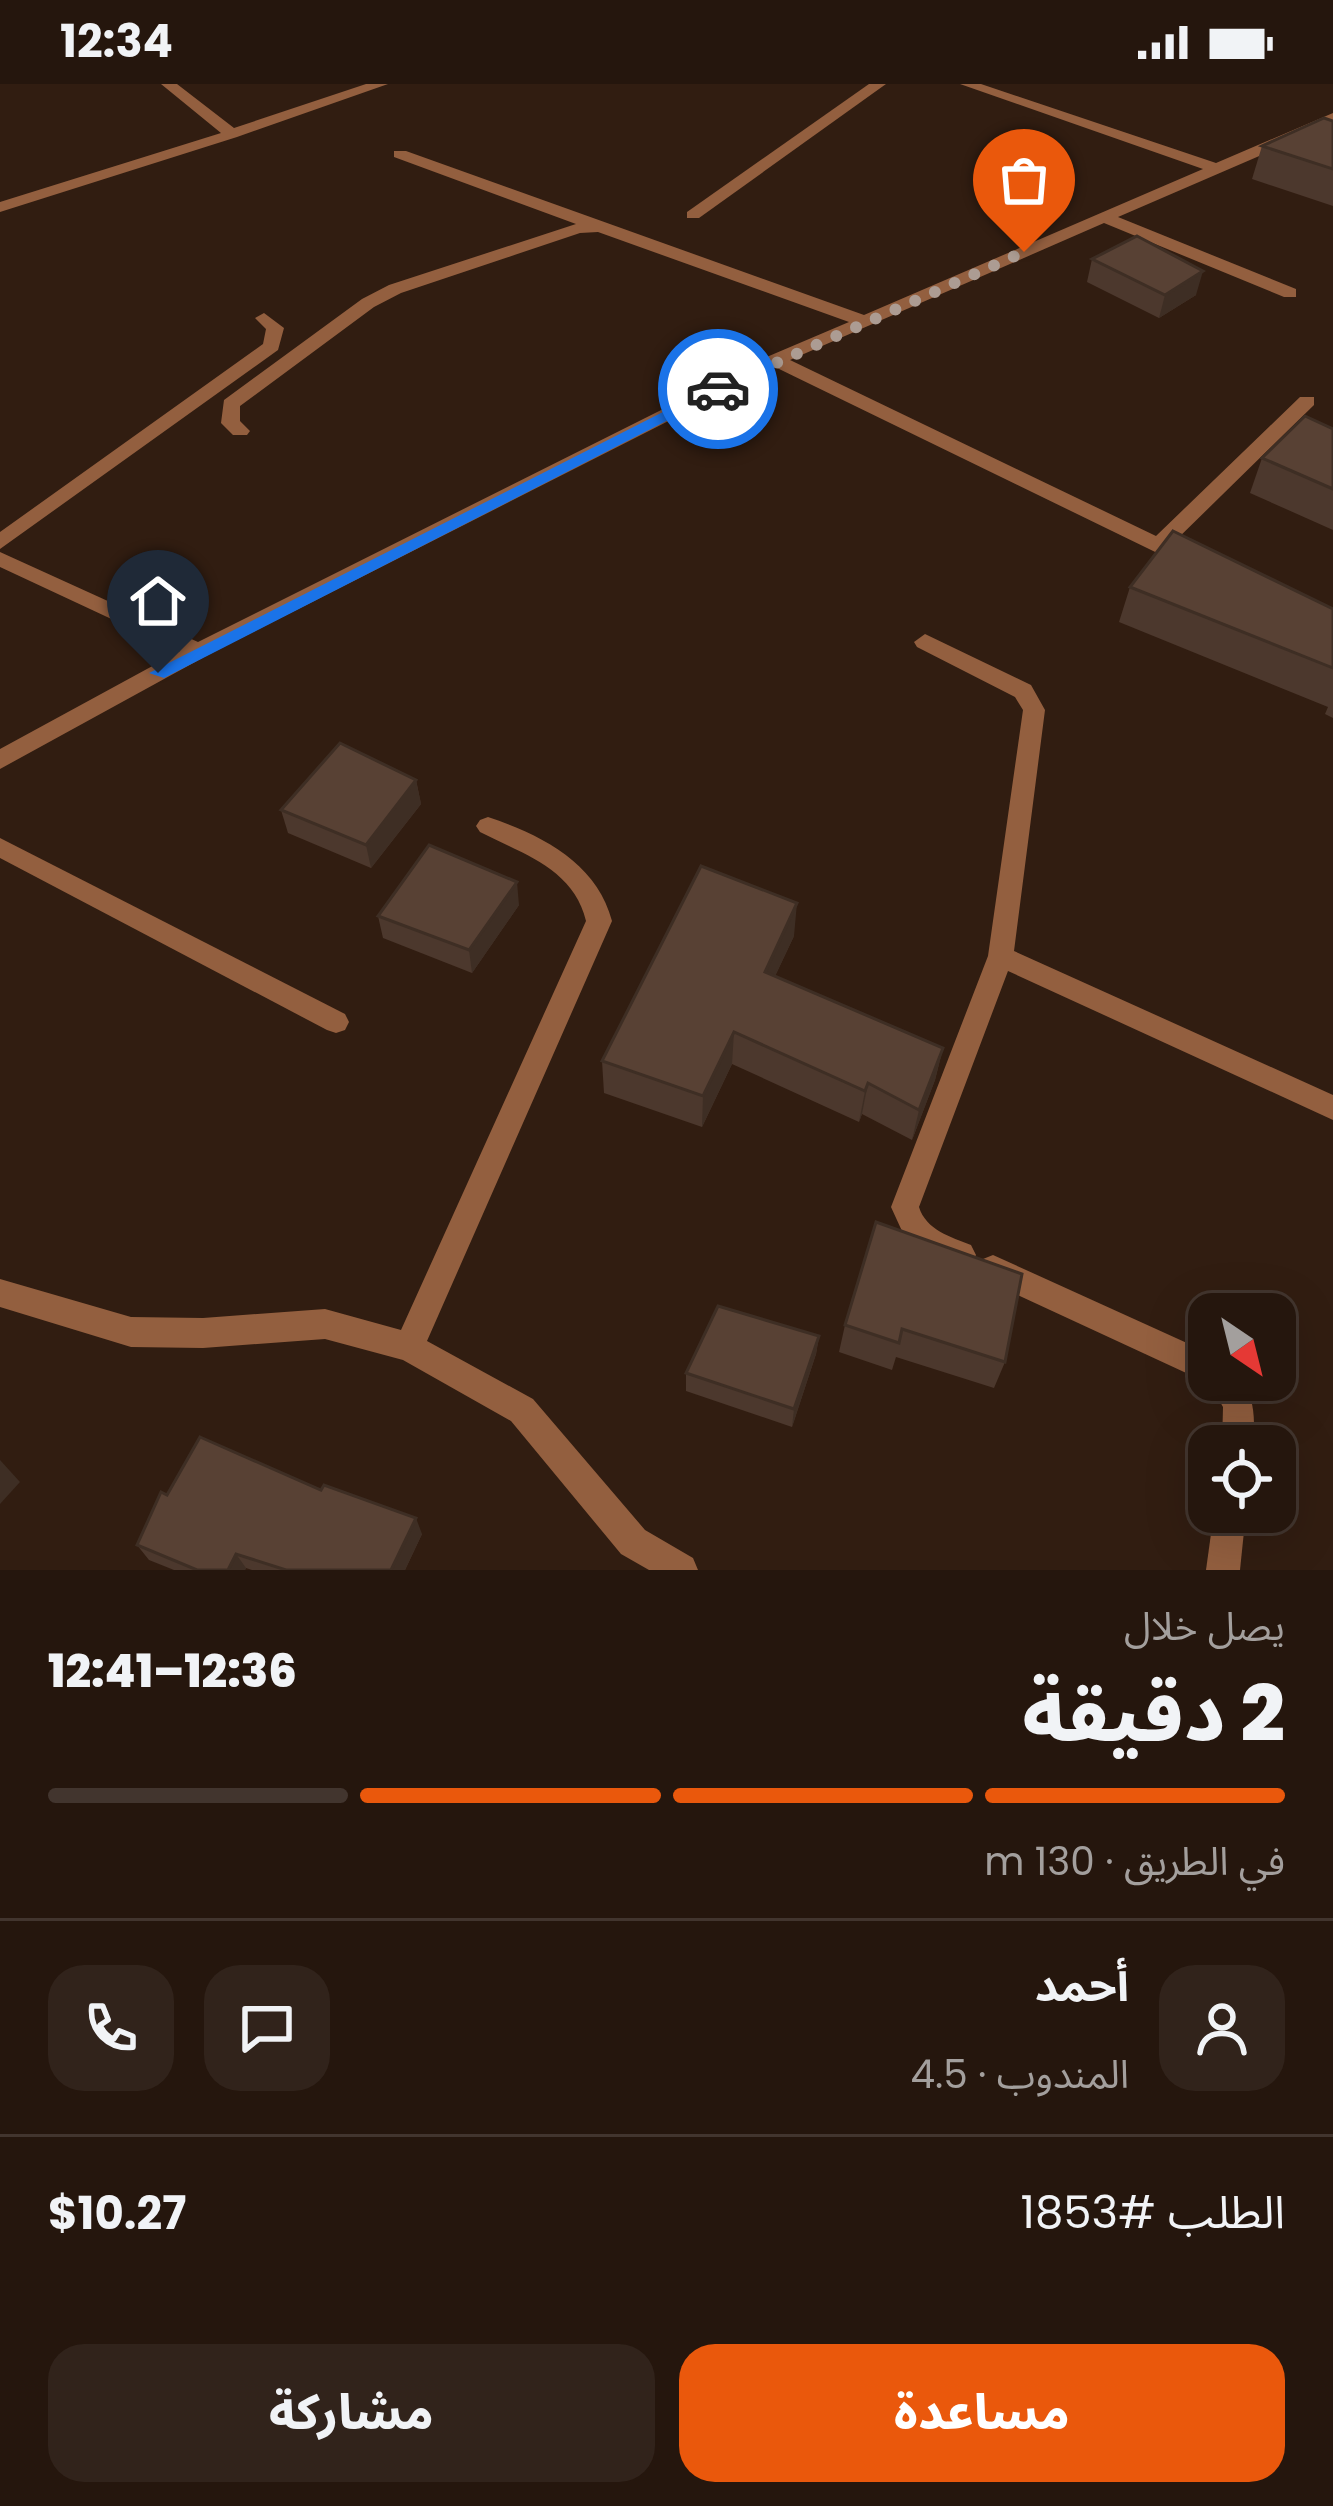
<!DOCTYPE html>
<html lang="ar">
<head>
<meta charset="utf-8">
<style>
	body { margin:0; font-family:Poppins,"Noto Sans Arabic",sans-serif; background:#31231b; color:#f1f3f6; direction:rtl; height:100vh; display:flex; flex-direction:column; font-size:45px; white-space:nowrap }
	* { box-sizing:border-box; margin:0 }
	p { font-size:39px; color:#a39f9d }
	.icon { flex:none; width:66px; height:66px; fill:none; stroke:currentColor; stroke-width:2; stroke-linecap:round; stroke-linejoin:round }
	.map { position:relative; height:1486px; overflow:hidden; direction:ltr }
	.side { display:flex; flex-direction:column; background:#25160d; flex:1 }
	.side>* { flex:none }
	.needle { width:78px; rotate:145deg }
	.buttons { position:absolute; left:1188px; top:1209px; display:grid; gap:24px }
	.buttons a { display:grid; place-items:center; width:108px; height:108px; border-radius:24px; background:#25160d; box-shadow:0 12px 48px #0002,0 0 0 3px #42352e; font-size:60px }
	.pin { position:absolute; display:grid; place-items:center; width:102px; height:102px; color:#fff; margin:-123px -51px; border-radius:50% 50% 50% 0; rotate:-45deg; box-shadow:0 0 12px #0007 }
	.pin .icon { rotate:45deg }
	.courier { position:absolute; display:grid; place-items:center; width:120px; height:120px; margin:-60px; border:9px solid #1a73e8; border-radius:50%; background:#fff; color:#222; box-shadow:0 3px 15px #0007 }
	.overview em { font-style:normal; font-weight:800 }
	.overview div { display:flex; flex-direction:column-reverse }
	.overview { display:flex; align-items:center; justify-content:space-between; height:204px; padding:0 48px }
	h1 { font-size:78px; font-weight:800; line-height:90px }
	.bar { display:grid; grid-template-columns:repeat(4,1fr); gap:18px 12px; align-content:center; height:144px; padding:0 48px }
	.bar i { height:15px; border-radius:9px; background:#42352e }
	.bar .active { background:#ea580c }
	.bar p { grid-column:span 4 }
	.line { display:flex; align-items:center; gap:30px; padding:0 48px; border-top:3px solid #42352e }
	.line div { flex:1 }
	.round { display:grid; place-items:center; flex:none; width:126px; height:126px; border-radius:36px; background:#31231b }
	.primary-button { display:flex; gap:24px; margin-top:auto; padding:24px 48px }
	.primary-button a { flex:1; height:138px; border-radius:36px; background:#ea580c; color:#fff; font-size:48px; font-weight:800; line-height:138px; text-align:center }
	.primary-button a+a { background:#31231b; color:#f1f3f6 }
	.status { display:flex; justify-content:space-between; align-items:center; height:84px; padding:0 60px; background:#25160d; direction:ltr }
	.status svg { height:33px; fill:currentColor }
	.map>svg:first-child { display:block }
</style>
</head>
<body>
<div class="status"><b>12:34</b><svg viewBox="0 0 49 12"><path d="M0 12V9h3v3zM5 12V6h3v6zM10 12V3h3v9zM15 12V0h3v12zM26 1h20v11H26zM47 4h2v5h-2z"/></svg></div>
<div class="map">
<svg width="1333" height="1486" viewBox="0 0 1333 1486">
	<rect width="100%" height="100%" fill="#311d11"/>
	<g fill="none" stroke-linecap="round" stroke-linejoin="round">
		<g fill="#935f3f" fill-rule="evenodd">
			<polygon points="161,0 177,0 234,44 366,0 388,0 237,53 0,128 0,118 221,49"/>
			<polygon points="869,0 886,0 699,134 687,134 687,128"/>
			<polygon points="960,0 981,0 1216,79 1333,29 1333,40 1118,133 1296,205 1296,213 1284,213 1104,139 790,276 1156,452 1300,313 1314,313 1314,321 1172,460 1201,477 1198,482 1184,482 775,283 206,572 0,685 0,665 180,567 0,483 0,468 198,558 769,272 849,238 598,148 580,149 401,209 374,223 240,322 240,337 250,347 247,351 233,351 221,339 224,316 362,215 389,201 576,140 394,73 394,67 406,67 864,231 1203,85"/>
			<polygon points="264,229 284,244 278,266 0,465 0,448 263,260 266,245 255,234"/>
			<path d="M925,550L1031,601L1045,626L1014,867L1333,1011V1036L1008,887L919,1123C926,1146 951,1153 971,1161L976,1171L971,1181L961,1185L907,1158L891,1123L988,872L1023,626L1015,613L917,563L914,558Z"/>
			<path d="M488,733C542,751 597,779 612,837L427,1257L533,1315L645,1446L693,1474L698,1486H649L621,1470L511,1337L403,1276L325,1255L203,1264L131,1263L0,1223V1195L131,1233L203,1234L325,1225L401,1246L586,837C574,785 523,770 480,748L476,742L480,736Z"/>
			<polygon points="0,754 345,930 349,938 345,946 336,949 327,946 0,774"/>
			<path d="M993,1171L1209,1269V1296H1242C1256,1318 1254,1336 1254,1362H1222L1223,1323L1210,1300L983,1195L978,1185L983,1175Z"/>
			<polygon points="1214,1428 1246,1428 1240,1486 1206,1486"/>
		</g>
	</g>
	<g fill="#4c382d">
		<polygon points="1333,37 1333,122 1252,95 1262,62"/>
		<polygon points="1092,175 1196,211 1159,234 1087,198"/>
		<polygon points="1333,345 1333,446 1250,409 1262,374"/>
		<polygon points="1130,503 1333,525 1333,634 1325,630 1328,623 1119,538"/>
		<polygon points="416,696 421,720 371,784 288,749 281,726"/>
		<polygon points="519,821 472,889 383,854 378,832"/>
		<polygon points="794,852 775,892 943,964 935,996 912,1056 862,1030 859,1038 732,980 702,1043 604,1009 602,977"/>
		<polygon points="1022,1190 1005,1278 994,1304 896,1273 892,1286 839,1268 845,1241"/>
		<polygon points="819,1252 816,1270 792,1343 686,1307 686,1289"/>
		<polygon points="422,1450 405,1486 252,1486 246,1484 245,1486 174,1486 149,1476 137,1461"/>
	</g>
	<g fill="#3e2e24">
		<polygon points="1203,187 1196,211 1159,234 1165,211"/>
		<polygon points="416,696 421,720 371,784 366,761"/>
		<polygon points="517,798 519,821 472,889 469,866"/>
		<polygon points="797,819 794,852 762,920 765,888"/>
		<polygon points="734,948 732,980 702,1043 703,1012"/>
		<polygon points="943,964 935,996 912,1056 919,1026"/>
		<polygon points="868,999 862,1030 859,1038 865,1007"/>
		<polygon points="819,1252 816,1270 792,1343 794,1325"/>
		<polygon points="0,1376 20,1398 0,1420"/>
		<polygon points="416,1434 422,1450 405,1486 391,1486"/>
		<polygon points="236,1470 246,1484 245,1486 228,1486"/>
	</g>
	<g fill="#584134" stroke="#3e2e24" stroke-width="3">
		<polygon points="1324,34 1333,37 1333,85 1262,62"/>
		<polygon points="1137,152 1203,187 1165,211 1092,175"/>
		<polygon points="1305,332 1333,345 1333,405 1262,374"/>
		<polygon points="1173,447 1333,525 1333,584 1130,503"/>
		<polygon points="340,659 416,696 366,761 281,726"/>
		<polygon points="429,761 517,798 469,866 378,832"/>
		<polygon points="701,782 797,819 765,888 943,964 919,1026 868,999 865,1007 734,948 703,1012 602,977"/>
		<polygon points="876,1138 1022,1190 1005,1278 902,1245 899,1259 845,1241"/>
		<polygon points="718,1222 819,1252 794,1325 686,1289"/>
		<polygon points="200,1353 321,1406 324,1401 416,1434 391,1486 286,1486 236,1470 228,1486 197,1486 137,1461 161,1408 167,1411"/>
	</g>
	<polygon fill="#1a73e8" points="718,300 723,302 723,308 164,594 149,589"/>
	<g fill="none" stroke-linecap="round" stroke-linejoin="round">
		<polyline stroke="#ac9c93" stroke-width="12" stroke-dasharray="0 21.6" points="718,305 1024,168"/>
	</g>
</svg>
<div class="buttons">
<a><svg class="needle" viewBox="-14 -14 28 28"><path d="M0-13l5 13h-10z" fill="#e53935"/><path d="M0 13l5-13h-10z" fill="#a39f9d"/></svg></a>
<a><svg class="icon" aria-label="locate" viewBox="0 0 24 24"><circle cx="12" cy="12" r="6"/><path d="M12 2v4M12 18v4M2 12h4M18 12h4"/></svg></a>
</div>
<div class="pin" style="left:1024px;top:168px;background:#ea580c"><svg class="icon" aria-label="bag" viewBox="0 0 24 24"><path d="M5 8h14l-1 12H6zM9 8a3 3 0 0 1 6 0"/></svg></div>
<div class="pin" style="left:158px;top:589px;background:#1f2937"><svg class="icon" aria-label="home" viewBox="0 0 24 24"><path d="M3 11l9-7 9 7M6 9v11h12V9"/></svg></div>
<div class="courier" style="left:718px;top:305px"><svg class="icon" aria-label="car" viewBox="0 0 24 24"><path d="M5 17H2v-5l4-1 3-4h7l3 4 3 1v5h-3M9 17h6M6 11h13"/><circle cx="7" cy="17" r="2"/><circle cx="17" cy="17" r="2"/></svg></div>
</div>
<section class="side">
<div class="overview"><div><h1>2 دقيقة</h1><p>يصل خلال</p></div><em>12:36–12:41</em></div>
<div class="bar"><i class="active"></i><i class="active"></i><i class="active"></i><i></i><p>في الطريق · 130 m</p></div>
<div class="line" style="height:216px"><a class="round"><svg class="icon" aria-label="person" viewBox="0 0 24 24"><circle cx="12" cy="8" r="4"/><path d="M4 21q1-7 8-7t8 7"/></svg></a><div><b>أحمد</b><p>المندوب · 4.5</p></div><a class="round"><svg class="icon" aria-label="chat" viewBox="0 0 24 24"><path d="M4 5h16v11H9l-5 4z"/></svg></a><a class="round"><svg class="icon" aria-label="phone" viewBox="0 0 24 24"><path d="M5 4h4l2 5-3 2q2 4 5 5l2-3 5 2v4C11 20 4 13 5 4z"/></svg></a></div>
<div class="line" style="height:156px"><div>الطلب #1853</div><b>$10.27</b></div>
<div class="primary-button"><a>مساعدة</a><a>مشاركة</a></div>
</section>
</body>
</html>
